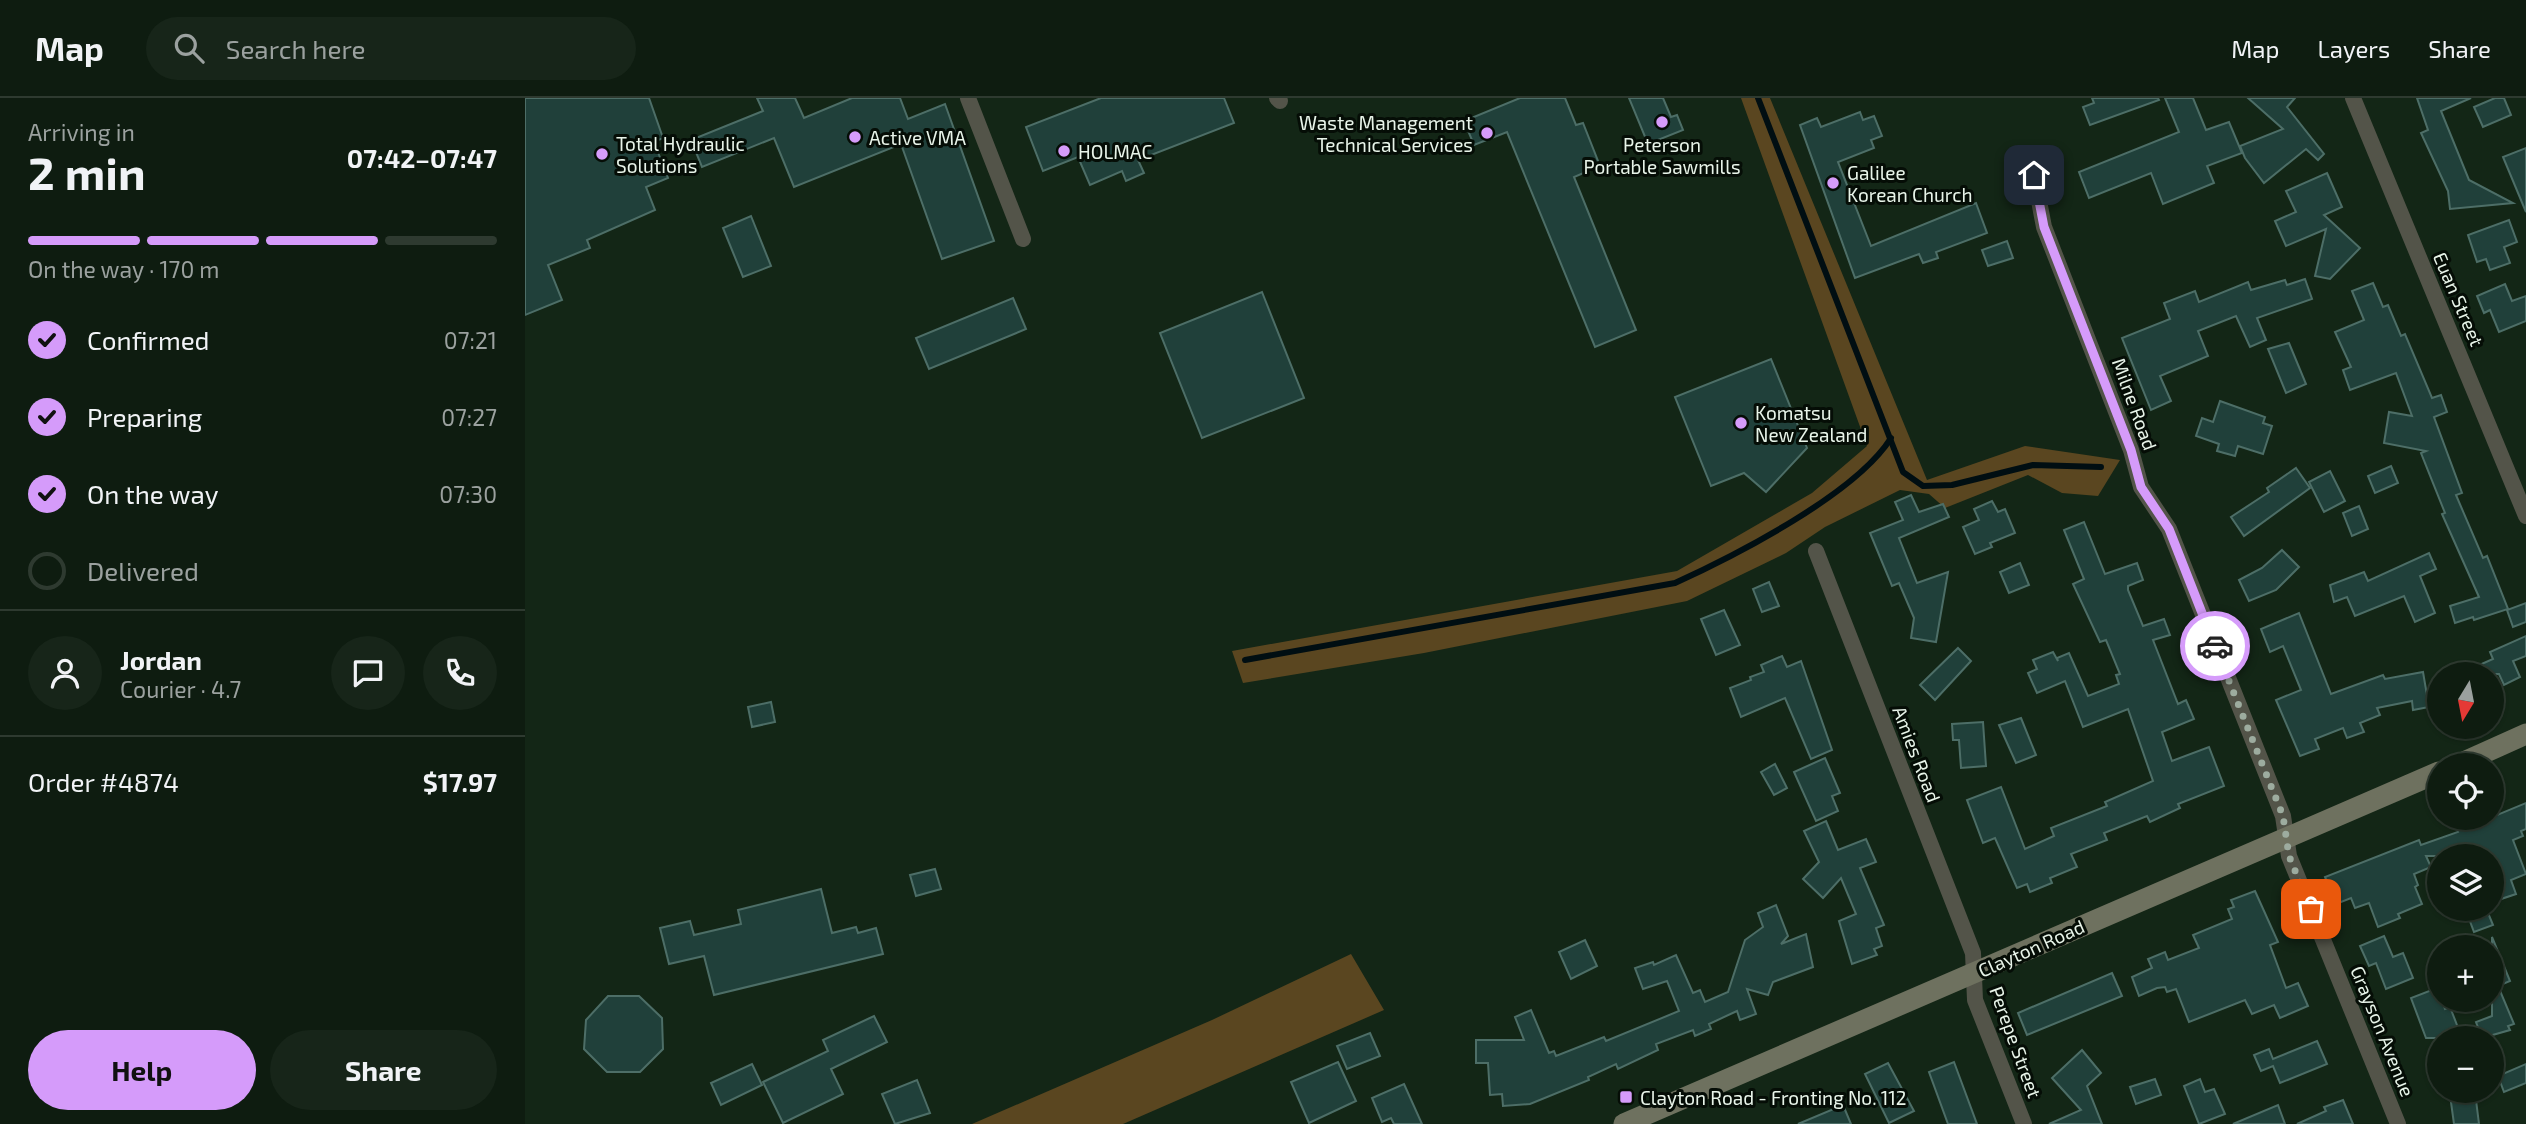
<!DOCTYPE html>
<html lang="en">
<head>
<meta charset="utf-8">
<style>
	body { margin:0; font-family:"Exo 2",sans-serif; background:#172519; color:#f1f3f6; height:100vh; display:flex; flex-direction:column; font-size:26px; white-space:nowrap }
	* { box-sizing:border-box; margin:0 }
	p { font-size:23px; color:#9ba19f }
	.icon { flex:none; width:38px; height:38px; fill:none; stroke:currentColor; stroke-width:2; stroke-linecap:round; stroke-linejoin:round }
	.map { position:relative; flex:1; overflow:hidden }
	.drawer { display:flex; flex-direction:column; background:#0e1c10; width:525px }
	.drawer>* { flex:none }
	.needle { width:46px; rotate:190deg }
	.controls { position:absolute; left:1902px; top:564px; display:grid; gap:14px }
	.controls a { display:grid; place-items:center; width:77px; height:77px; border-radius:50%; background:#0e1c10; box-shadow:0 2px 5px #0004,0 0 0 2px #2e3a30; font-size:35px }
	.pin { position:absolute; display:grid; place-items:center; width:60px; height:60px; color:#fff; margin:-30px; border-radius:14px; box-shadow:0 4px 10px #0006 }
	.courier { position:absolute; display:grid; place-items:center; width:70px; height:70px; margin:-35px; border:5px solid #d59bfa; border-radius:50%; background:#fff; color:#222; box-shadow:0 2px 9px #0007 }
	.head em { font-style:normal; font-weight:700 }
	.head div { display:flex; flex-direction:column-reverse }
	.head { display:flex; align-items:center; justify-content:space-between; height:119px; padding:0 28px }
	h1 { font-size:46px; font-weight:700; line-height:52px }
	.bar { display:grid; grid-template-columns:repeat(4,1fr); gap:10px 7px; align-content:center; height:84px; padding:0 28px }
	.bar i { height:9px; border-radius:5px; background:#2e3a30 }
	.bar .selected { background:#d59bfa }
	.bar p { grid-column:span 4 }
	.line { display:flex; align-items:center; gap:18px; padding:0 28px; border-top:2px solid #2e3a30 }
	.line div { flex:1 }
	.round { display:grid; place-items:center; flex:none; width:74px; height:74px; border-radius:37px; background:#172519 }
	ol { padding:0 28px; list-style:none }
	li { display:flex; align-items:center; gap:21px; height:77px }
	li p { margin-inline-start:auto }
	li .icon { padding:7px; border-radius:50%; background:#d59bfa; color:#111; stroke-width:4 }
	li:last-child { color:#9ba19f }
	li i { width:38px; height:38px; border:4px solid #2e3a30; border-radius:50% }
	.primary-button { display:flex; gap:14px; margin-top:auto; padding:14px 28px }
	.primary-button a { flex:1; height:80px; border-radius:42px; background:#d59bfa; color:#111; font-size:28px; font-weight:700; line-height:80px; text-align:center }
	.primary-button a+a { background:#172519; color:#f1f3f6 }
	header { display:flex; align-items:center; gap:42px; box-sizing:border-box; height:98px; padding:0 35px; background:#0e1c10; border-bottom:2px solid #2e3a30 }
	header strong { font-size:33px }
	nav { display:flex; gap:38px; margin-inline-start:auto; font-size:24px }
	.search { width:490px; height:63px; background:#172519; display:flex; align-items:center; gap:18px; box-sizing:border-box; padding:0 24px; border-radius:38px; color:#9ba19f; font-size:26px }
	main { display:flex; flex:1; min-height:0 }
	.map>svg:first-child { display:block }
</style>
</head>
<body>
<header>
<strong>Map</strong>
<div class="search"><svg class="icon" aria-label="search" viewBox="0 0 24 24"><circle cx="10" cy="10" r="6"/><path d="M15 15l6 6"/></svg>Search here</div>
<nav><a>Map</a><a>Layers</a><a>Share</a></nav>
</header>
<main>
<section class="drawer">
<div class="head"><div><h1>2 min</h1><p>Arriving in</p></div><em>07:42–07:47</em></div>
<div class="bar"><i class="selected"></i><i class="selected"></i><i class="selected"></i><i></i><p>On the way · 170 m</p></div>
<ol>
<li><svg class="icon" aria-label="check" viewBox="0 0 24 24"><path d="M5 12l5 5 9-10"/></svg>Confirmed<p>07:21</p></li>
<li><svg class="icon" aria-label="check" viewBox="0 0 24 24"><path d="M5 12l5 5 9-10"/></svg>Preparing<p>07:27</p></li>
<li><svg class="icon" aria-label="check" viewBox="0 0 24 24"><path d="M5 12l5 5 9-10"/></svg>On the way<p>07:30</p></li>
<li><i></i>Delivered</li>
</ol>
<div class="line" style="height:126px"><a class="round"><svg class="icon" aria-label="person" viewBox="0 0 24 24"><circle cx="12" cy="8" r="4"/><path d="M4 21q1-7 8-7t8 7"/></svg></a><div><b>Jordan</b><p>Courier · 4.7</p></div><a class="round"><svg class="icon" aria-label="chat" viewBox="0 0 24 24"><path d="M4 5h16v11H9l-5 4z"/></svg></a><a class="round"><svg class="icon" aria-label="phone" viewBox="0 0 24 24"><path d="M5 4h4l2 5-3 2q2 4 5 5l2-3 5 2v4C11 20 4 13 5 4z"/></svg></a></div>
<div class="line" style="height:91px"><div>Order #4874</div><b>$17.97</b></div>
<div class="primary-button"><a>Help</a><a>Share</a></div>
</section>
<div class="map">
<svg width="2001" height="1026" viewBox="0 0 2001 1026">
	<rect width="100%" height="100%" fill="#132616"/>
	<g fill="#5a4620">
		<polygon points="1216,0 1245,0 1402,382 1500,348 1595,362 1573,398 1537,395 1503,377 1420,410 1404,396 1375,392 1300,429 1261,455 1162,503 899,555 718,585 707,553 1152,473 1287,395 1342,348"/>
		<polygon points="826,856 859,912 598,1026 447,1026 687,922"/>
	</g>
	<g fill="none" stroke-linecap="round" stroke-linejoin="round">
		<g stroke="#000e12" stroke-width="6">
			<polyline points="1233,0 1378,374 1398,388 1427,387 1508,367 1576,369"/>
			<path d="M720,562L1150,485C1211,457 1331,396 1366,340"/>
		</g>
	</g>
	<g fill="#20403a" stroke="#4d6e67" stroke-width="2">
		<polygon points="0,0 124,0 138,40 129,44 143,80 121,89 130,112 62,142 65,150 23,167 37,202 0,217"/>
		<polygon points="232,0 270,0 279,20 327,0 375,0 383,21 420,6 469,143 417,161 376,46 269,89 249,40 177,69 166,42 238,13"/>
		<polygon points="576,0 699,0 709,25 613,62 619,75 601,83 597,73 565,87 553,59 518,73 501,29"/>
		<polygon points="995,0 1040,0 1051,27 1058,25 1075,68 1049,79 1111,232 1070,249 982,34 949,47 939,23"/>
		<polygon points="1104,0 1138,0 1146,19 1152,17 1158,32 1123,46"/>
		<polygon points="1567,0 1633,0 1634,2 1565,27 1558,9 1569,5"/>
		<polygon points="1640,0 1668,0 1681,32 1704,24 1717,55 1682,68 1689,85 1638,106 1626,75 1564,100 1554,74 1654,34"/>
		<polygon points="1723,0 1770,0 1762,9 1799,56 1793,62 1781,51 1739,85 1720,60 1715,48 1758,31"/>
		<polygon points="1892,0 1946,0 1916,13 1944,82 1988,105 1925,111 1923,93 1896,35 1903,32"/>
		<polygon points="1970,0 1979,0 1986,17 1958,29 1949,9"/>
		<polygon points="1335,14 1338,22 1349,18 1357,38 1346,42 1349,50 1313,64 1346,148 1451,105 1462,135 1411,154 1413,160 1398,165 1394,156 1330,180 1275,27 1292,20 1296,29"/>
		<polygon points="2001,50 2001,114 1978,59"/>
		<polygon points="1802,75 1817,109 1799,117 1835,150 1805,181 1790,178 1801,131 1761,148 1750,123 1771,114 1761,93"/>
		<polygon points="226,118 246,168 218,179 198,130"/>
		<polygon points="1984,122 1992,144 1979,149 1985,165 1965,172 1961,161 1952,164 1943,137"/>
		<polygon points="1482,143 1488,160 1463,168 1457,152"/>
		<polygon points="1780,181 1787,201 1732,220 1741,242 1725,249 1711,218 1673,233 1683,258 1635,278 1646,303 1626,312 1597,240 1645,221 1639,205 1670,193 1674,204 1723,184 1726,192 1760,182 1762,187"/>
		<polygon points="1848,185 1858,209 1863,207 1876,238 1880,236 1907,300 1916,297 1922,314 1909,319 1937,395 1931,397 1958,460 1962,458 1983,511 1949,522 1948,519 1930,525 1925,508 1954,499 1917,416 1920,415 1896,355 1901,353 1859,345 1864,314 1887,318 1871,275 1825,292 1818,272 1826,269 1810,234 1839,222 1827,193"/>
		<polygon points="1980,186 1987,203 2001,198 2001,223 1974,234 1965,212 1959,215 1952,198"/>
		<polygon points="737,194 779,300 677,340 635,235"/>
		<polygon points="488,200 501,231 404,271 391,240"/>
		<polygon points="1764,245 1781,286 1761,295 1743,251"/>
		<polygon points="1246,261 1282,350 1241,394 1219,375 1186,388 1150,299"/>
		<polygon points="1695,303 1740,319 1738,325 1747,328 1738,356 1713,348 1710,358 1692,353 1694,346 1671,338 1677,320 1688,324"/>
		<polygon points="1866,368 1873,385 1850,395 1843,378"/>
		<polygon points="1771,370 1785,390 1719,438 1706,419 1744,394 1742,390"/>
		<polygon points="1805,373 1820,403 1799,414 1784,384"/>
		<polygon points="1386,397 1394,414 1418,406 1424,419 1374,440 1392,485 1423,474 1411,544 1386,540 1389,520 1374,485 1367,488 1345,435 1378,422 1370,404"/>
		<polygon points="1467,403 1473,414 1480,411 1490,435 1465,445 1467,449 1450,456 1438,429 1454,422 1449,411"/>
		<polygon points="1834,408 1843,431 1827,438 1818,415"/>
		<polygon points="1559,424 1580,476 1612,465 1618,482 1603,488 1603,492 1618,528 1639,521 1645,537 1628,542 1653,606 1661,602 1669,621 1637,634 1647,663 1684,649 1699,688 1653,706 1655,710 1625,724 1622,718 1579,735 1582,742 1546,756 1552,769 1525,780 1527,785 1505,794 1502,786 1492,790 1470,740 1458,745 1442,702 1476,689 1500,751 1529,738 1526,730 1582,708 1580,704 1628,683 1603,611 1558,629 1540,583 1512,595 1503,575 1512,571 1508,562 1528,554 1533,563 1532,560 1544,555 1563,598 1594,586 1591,577 1595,576 1581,542 1575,544 1548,486 1559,481 1539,432"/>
		<polygon points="1757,452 1774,469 1751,492 1724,503 1714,482 1737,470"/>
		<polygon points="1904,455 1911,471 1895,478 1910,515 1890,524 1879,498 1830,518 1822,499 1809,504 1805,487 1839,474 1843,483"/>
		<polygon points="1495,465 1504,487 1484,495 1475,474"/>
		<polygon points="1244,484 1254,508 1237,514 1228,491"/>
		<polygon points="2001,505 2001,524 1988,529 1982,512"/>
		<polygon points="1199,512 1215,547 1191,557 1176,521"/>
		<polygon points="1774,515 1806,596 1858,577 1860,581 1898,574 1904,609 1888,612 1887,603 1852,610 1855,617 1835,625 1839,634 1822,640 1818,630 1790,641 1794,651 1775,658 1751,602 1776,592 1758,548 1745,554 1736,531"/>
		<polygon points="2001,538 2001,558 1988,563 1995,579 1979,587 1974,576 1934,576 1968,561 1965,554"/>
		<polygon points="1433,550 1446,563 1410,602 1395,587"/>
		<polygon points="1257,558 1262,569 1276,563 1307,652 1286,661 1260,600 1216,619 1205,590 1226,582 1225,579 1239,574 1236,567"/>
		<polygon points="246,604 250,624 227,629 223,609"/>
		<polygon points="1496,620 1511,657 1491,665 1474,627"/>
		<polygon points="1458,624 1461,668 1436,670 1434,642 1428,642 1427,626"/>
		<polygon points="1300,660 1315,695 1307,698 1313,713 1291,723 1269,674"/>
		<polygon points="1250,666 1262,690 1249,697 1236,674"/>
		<polygon points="2001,705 2001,731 1996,733 1998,738 1988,742 2001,776 1986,782 1991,796 1967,804 1967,758 1901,758 1906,769 1889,776 1893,787 1890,789 1897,806 1873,816 1875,820 1853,829 1844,805 1830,810 1826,800 1811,806 1800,779 1894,742 1896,747 1933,734 1930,725 1947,719 1951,719 1953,725"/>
		<polygon points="1301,723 1313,752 1341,741 1351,764 1335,770 1359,827 1351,830 1357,848 1349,851 1352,857 1327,866 1314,823 1331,816 1316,780 1298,800 1278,781 1294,764 1279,733"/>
		<polygon points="410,771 416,791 391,798 385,777"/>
		<polygon points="296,791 307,835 331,829 333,835 351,830 358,856 189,897 179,858 144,866 135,830 165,823 169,837 216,826 213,812"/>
		<polygon points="1730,793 1753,844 1745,847 1761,890 1773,885 1783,908 1755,920 1749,907 1727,916 1720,902 1664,924 1651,891 1642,894 1640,889 1632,890 1614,898 1607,879 1627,870 1623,861 1640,854 1643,862 1674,850 1668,837 1707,821 1703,811 1709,809 1706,802"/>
		<polygon points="1251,807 1263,838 1256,846 1281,836 1288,869 1248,884 1243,897 1222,891 1231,916 1215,922 1212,913 1184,926 1186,931 1170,938 1168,932 1131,946 1133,952 1093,971 1091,966 1063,979 1064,982 1005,1006 978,1008 977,996 965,997 963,965 951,965 951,942 999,942 990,919 1006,912 1024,955 1029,953 1031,958 1079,939 1081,943 1154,913 1142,883 1118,891 1110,870 1128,864 1129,867 1151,857 1168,895 1175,892 1180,904 1203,894 1220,842 1238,829 1233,815"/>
		<polygon points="1940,810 1961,810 1968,827 1949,834"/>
		<polygon points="1859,838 1868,859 1878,855 1888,880 1861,891 1851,865 1844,868 1835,848"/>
		<polygon points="1967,839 1985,883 1973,888 1989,926 1983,928 1985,932 1957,940 1951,924 1967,918"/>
		<polygon points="1060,842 1072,868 1046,881 1034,854"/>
		<polygon points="1587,875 1597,898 1502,937 1493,915"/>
		<polygon points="1912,890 1920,911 1925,909 1937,940 1901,940 1886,900"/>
		<polygon points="83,898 114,898 137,920 138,951 115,974 82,974 59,951 61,922"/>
		<polygon points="349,918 362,944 306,971 318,996 258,1025 238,984 303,953 298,942"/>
		<polygon points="845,935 855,958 822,971 812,948"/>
		<polygon points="1792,943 1802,966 1755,985 1748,968 1736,973 1729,957 1744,951 1748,961"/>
		<polygon points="1557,952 1576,975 1562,988 1577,1026 1524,1026 1556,1012 1527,980"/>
		<polygon points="813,964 831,1003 784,1025 766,984"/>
		<polygon points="1429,964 1452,1026 1423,1026 1404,974"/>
		<polygon points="1363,965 1389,1013 1364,1025 1340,976"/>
		<polygon points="227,966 237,987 196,1007 186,985"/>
		<polygon points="2001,966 2001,985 1979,994 1973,978"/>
		<polygon points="1630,981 1636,997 1611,1006 1605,989"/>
		<polygon points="1675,981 1680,994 1689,991 1700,1016 1674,1026 1659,988"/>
		<polygon points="392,982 405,1015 370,1026 357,996"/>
		<polygon points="879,986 897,1026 869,1026 866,1020 857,1024 847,1000"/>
		<polygon points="1950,994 1954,1026 1929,1026 1925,997"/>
		<polygon points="1818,1002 1828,1026 1772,1026 1801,1013 1799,1009"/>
		<polygon points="1318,1007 1326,1026 1273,1026"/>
		<polygon points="1753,1007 1760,1026 1708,1026"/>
	</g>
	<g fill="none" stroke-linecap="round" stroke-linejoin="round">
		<g stroke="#535449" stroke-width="16">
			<polyline points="443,0 498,141"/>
			<polyline points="752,0 755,3"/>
			<polyline points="1828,0 2001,418"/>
			<polyline points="1509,77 1519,129 1606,352 1616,389 1644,431 1758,718 1764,758 1873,1026"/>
			<polyline points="1291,453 1448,855 1450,902 1499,1026"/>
		</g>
		<g stroke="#6e715f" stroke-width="21">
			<polyline points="1932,667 2001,636"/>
			<polyline points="1099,1026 1914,674"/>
		</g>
	</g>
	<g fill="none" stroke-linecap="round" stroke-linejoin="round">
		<polyline stroke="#9dac9f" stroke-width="7" stroke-dasharray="0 12.6" points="1690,548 1758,718 1764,758 1786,811"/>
		<polyline stroke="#d59bfa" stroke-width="9" points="1509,77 1519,129 1606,352 1616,389 1644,431 1690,548"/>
	</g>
	<g fill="#d59bfa" stroke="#050d06" stroke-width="2.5">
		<circle cx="1137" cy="24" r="7"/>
		<circle cx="962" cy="35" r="7"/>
		<circle cx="330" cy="39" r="7"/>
		<circle cx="539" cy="53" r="7"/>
		<circle cx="77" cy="56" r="7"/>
		<circle cx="1308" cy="85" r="7"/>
		<circle cx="1216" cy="325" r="7"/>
		<rect x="1094" y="992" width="14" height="14" rx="3.5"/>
	</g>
	<g text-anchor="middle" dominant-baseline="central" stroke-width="6" stroke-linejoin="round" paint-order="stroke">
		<g font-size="19" fill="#e8f4e9" stroke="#050d06" text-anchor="start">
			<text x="948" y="24" text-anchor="end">Waste Management<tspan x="948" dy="22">Technical Services</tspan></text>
			<text x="344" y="39">Active VMA</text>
			<text x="91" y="45">Total Hydraulic<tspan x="91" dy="22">Solutions</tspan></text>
			<text x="1137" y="46" text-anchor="middle">Peterson<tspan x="1137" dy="22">Portable Sawmills</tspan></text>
			<text x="553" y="53">HOLMAC</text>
			<text x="1322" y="74">Galilee<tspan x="1322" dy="22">Korean Church</tspan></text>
			<text x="1230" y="314">Komatsu<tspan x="1230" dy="22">New Zealand</tspan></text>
			<text x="1115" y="999">Clayton Road - Fronting No. 112</text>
		</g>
		<g font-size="19" fill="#e8f4e9" stroke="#050d06">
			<text transform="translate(1934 201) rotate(67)">Euan Street</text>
			<text transform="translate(1610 306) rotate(70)">Milne Road</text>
			<text transform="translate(1392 656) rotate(69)">Amies Road</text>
			<text transform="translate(1506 850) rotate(-24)">Clayton Road</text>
			<text transform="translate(1858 933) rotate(68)">Grayson Avenue</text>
			<text transform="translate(1491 944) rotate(70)">Perepe Street</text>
		</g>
	</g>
</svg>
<div class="controls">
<a><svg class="needle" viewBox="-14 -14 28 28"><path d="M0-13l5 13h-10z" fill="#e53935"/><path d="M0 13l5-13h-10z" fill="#9ba19f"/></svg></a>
<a><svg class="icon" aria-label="locate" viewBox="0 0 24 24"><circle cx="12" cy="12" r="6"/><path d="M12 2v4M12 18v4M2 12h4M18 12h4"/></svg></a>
<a><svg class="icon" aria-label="layers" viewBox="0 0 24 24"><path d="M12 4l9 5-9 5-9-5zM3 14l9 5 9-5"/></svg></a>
<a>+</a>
<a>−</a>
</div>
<div class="pin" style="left:1786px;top:811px;background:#ea580c"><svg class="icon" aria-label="bag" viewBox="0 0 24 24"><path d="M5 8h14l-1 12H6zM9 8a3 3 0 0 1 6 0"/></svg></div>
<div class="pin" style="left:1509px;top:77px;background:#1f2937"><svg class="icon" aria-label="home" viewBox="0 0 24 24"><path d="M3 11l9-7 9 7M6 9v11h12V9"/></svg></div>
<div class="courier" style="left:1690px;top:548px"><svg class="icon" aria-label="car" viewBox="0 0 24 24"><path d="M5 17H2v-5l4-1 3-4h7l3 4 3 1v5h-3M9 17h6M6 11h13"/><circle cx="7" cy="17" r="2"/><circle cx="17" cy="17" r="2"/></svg></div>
</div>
</main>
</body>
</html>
